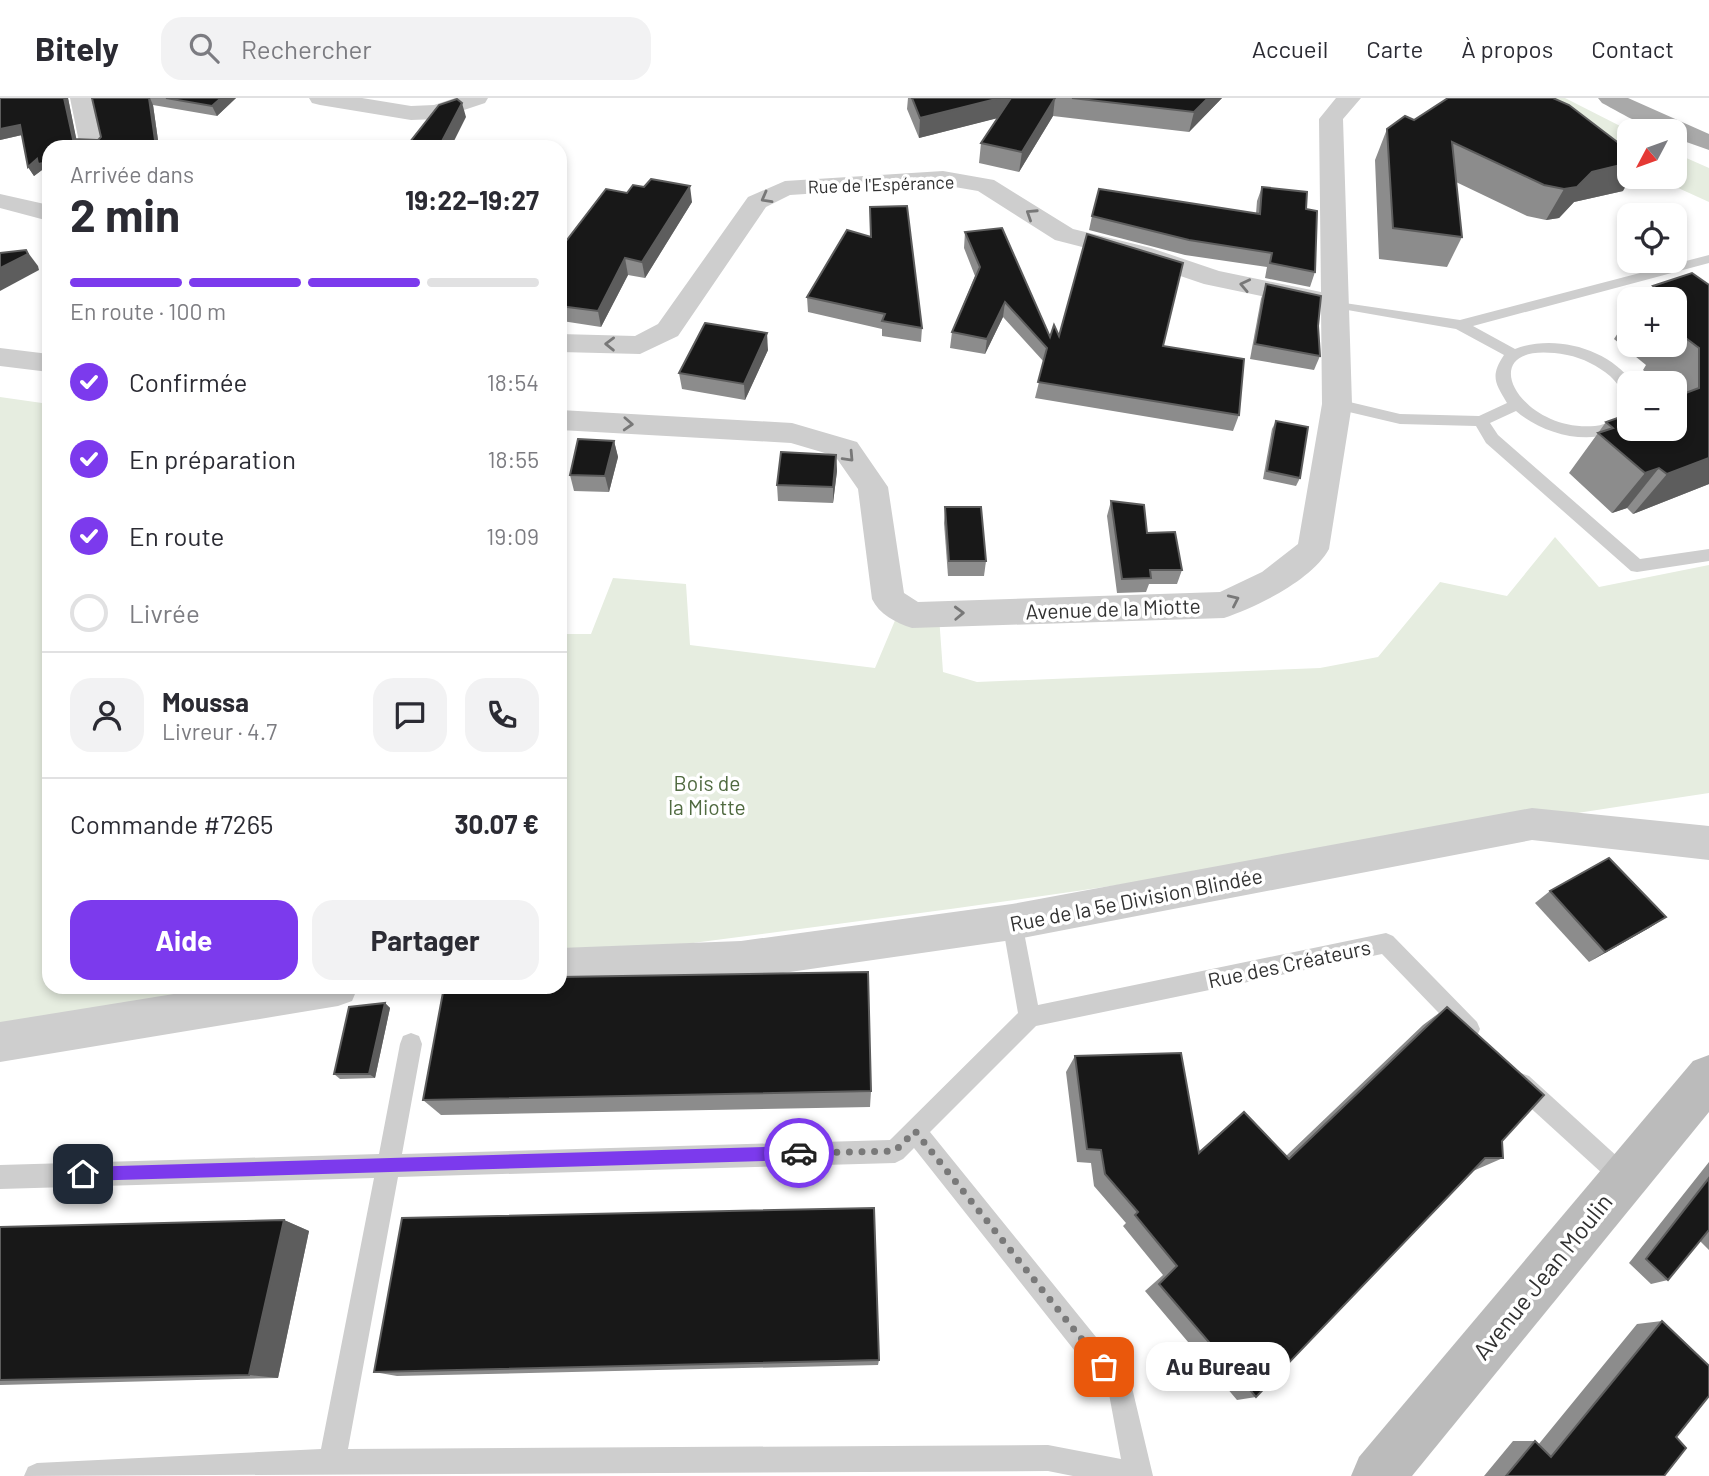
<!DOCTYPE html>
<html lang="fr">
<head>
<meta charset="utf-8">
<style>
	body { margin:0; font-family:Barlow,sans-serif; background:#f2f2f3; color:#2b2b33; height:100vh; display:flex; flex-direction:column; font-size:26px; white-space:nowrap }
	* { box-sizing:border-box; margin:0 }
	p { font-size:23px; color:#7c7c81 }
	.icon { flex:none; width:38px; height:38px; fill:none; stroke:currentColor; stroke-width:2; stroke-linecap:round; stroke-linejoin:round }
	.map { position:relative; flex:1; overflow:hidden }
	.drawer { position:absolute; left:42px; top:42px; width:525px; height:854px; display:flex; flex-direction:column; background:#fff; border-radius:21px; box-shadow:0 4px 10px #0003 }
	.drawer>* { flex:none }
	.needle { width:46px; rotate:229deg }
	.tools { position:absolute; left:1617px; top:21px; display:grid; gap:14px }
	.tools a { display:grid; place-items:center; width:70px; height:70px; border-radius:14px; background:#fff; box-shadow:0 4px 10px #0003; font-size:35px }
	.pin { position:absolute; display:grid; place-items:center; width:60px; height:60px; color:#fff; margin:-30px; border-radius:14px; box-shadow:0 4px 10px #0006 }
	.courier { position:absolute; display:grid; place-items:center; width:70px; height:70px; margin:-35px; border:5px solid #7c3aed; border-radius:50%; background:#fff; color:#222; box-shadow:0 2px 9px #0007 }
	.bubble { position:absolute; height:49px; border-radius:21px; background:#fff; box-shadow:0 4px 10px #0003; font-size:23px; font-weight:700; line-height:49px; text-align:center }
	.overview em { font-style:normal; font-weight:700 }
	.overview div { display:flex; flex-direction:column-reverse }
	.overview { display:flex; align-items:center; justify-content:space-between; height:119px; padding:0 28px }
	h1 { font-size:46px; font-weight:700; line-height:52px }
	.bar { display:grid; grid-template-columns:repeat(4,1fr); gap:10px 7px; align-content:center; height:84px; padding:0 28px }
	.bar i { height:9px; border-radius:5px; background:#e1e1e2 }
	.bar .selected { background:#7c3aed }
	.bar p { grid-column:span 4 }
	.line { display:flex; align-items:center; gap:18px; padding:0 28px; border-top:2px solid #e1e1e2 }
	.line div { flex:1 }
	.round { display:grid; place-items:center; flex:none; width:74px; height:74px; border-radius:21px; background:#f2f2f3 }
	ol { padding:0 28px; list-style:none }
	li { display:flex; align-items:center; gap:21px; height:77px }
	li p { margin-inline-start:auto }
	li .icon { padding:7px; border-radius:50%; background:#7c3aed; color:#fff; stroke-width:4 }
	li:last-child { color:#7c7c81 }
	li i { width:38px; height:38px; border:4px solid #e1e1e2; border-radius:50% }
	.cta { display:flex; gap:14px; margin-top:auto; padding:14px 28px }
	.cta a { flex:1; height:80px; border-radius:21px; background:#7c3aed; color:#fff; font-size:28px; font-weight:700; line-height:80px; text-align:center }
	.cta a+a { background:#f2f2f3; color:#2b2b33 }
	header { display:flex; align-items:center; gap:42px; box-sizing:border-box; height:98px; padding:0 35px; background:#fff; border-bottom:2px solid #e1e1e2 }
	header strong { font-size:33px }
	nav { display:flex; gap:38px; margin-inline-start:auto; font-size:24px }
	.search { width:490px; height:63px; background:#f2f2f3; display:flex; align-items:center; gap:18px; box-sizing:border-box; padding:0 24px; border-radius:21px; color:#7c7c81; font-size:26px }
	.map>svg:first-child { display:block }
</style>
</head>
<body>
<header>
<strong>Bitely</strong>
<div class="search"><svg class="icon" aria-label="search" viewBox="0 0 24 24"><circle cx="10" cy="10" r="6"/><path d="M15 15l6 6"/></svg>Rechercher</div>
<nav><a>Accueil</a><a>Carte</a><a>À propos</a><a>Contact</a></nav>
</header>
<div class="map">
<svg width="1709" height="1378" viewBox="0 0 1709 1378">
	<rect width="100%" height="100%" fill="#fff"/>
	<g fill="#e6ede0">
		<polygon points="1502,0 1565,0 1630,33 1629,67"/>
		<polygon points="1675,55 1709,70 1709,104 1654,79 1675,79"/>
		<polygon points="0,299 49,306 49,889 342,889 0,932"/>
		<path d="M1555,439L1599,489L1709,467V695C1518,723 1329,755 1138,784C946,813 753,837 560,862V536H591L613,480L686,486L690,547L875,570L899,513L939,518L943,574L977,584L1320,570L1378,559L1440,484L1507,498Z"/>
	</g>
	<g fill="none" stroke-linecap="round" stroke-linejoin="round">
		<g fill="#cecece" fill-rule="evenodd">
			<path d="M1709,157V165L1473,228L1515,251C1554,236 1608,250 1633,285H1629V296C1621,294 1617,284 1610,278C1598,268 1583,260 1567,257C1467,238 1516,335 1595,328C1609,327 1617,317 1629,314V327C1595,350 1545,338 1516,313L1490,325L1498,337L1640,461L1709,451V463L1637,474L1631,473L1486,345L1476,328L1400,326L1332,310L1329,306L1337,301L1400,316L1479,318L1507,305C1495,285 1490,278 1504,257L1456,231L1336,210L1331,209V203L1460,222Z"/>
			<path d="M1012,814L1019,817L1022,824L1038,907L1386,835L1393,838L1477,924L1480,931L1477,938L1469,942L1461,938L1382,856L1036,928L930,1034L1130,1281L1153,1378H1073L1048,1373L24,1378L28,1369L37,1365L321,1351L374,1080L0,1091V1067L379,1056L400,946L403,938L411,935L419,938L422,946L402,1056L890,1042L1018,915L1002,824L1005,817ZM914,1050L1109,1296L1121,1361L1048,1347L348,1351L398,1079L895,1065L903,1061Z"/>
			<polygon points="1521,975 1529,978 1631,1071 1635,1079 1631,1087 1623,1091 1615,1087 1513,994 1510,986 1513,978"/>
		</g>
		<g fill="#cecece" fill-rule="evenodd">
			<polygon points="70,0 92,0 104,49 80,49"/>
			<polygon points="309,0 362,0 411,8 434,7 455,0 488,0 485,5 437,21 411,22 320,7 312,5"/>
			<path d="M1336,0H1361L1343,21L1352,306L1329,451C1312,482 1257,509 1224,520L912,530C896,525 879,516 872,501L858,391L835,358L791,345L560,332V312L792,325L857,344L888,389L904,495L918,504L1220,494L1262,474L1298,446L1322,306L1321,208L1314,209L1204,186L1133,162L1055,142L978,93L943,87L790,97L766,109L678,238L640,256L560,254V236L635,238L658,226L748,99L785,83L943,73L994,82L1073,131L1151,150L1219,173L1321,194L1319,21Z"/>
			<polygon points="0,96 49,107 49,123 0,110"/>
			<polygon points="0,250 49,256 49,274 0,268"/>
			<polygon points="1532,710 1709,728 1709,762 1532,742 1012,842 741,881 560,888 560,850 741,843 1012,806"/>
			<polygon points="217,889 358,889 352,903 338,908 0,964 0,924"/>
		</g>
		<polygon fill="#bbb" fill-rule="evenodd" points="1709,957 1709,1014 1412,1378 1351,1378 1359,1359 1693,963"/>
		<path fill="#a9a9a9" fill-rule="evenodd" d="M1598,0H1628L1709,36V52L1675,40V33C1648,33 1625,17 1602,5Z"/>
	</g>
	<g fill="#8c8c8c">
		<polygon points="0,0 68,0 76,41 98,42 101,39 92,0 236,0 217,18 153,7 159,49 49,49 49,75 44,76 42,72 34,78 28,69 22,37 0,42"/>
		<polygon points="908,0 1222,0 1189,34 1053,18 1019,74 979,65 981,45 997,20 919,40 907,11"/>
		<polygon points="1414,22 1623,93 1574,104 1559,120 1546,122 1527,118 1456,84 1462,139 1447,169 1379,161 1375,62 1387,31"/>
		<polygon points="1262,89 1306,111 1315,174 1310,189 1265,180 1267,169 1185,157 1089,132 1092,118 1256,116 1257,103"/>
		<polygon points="627,95 692,104 645,180 628,177 601,229 562,223 560,231 560,151"/>
		<polygon points="870,109 922,230 921,244 882,238 882,231 808,214 807,199 870,139"/>
		<polygon points="965,134 1050,239 1059,238 1163,248 1239,317 1233,333 1035,300 1044,264 1003,219 985,256 950,250 952,234 975,178 964,150"/>
		<polygon points="1266,186 1318,228 1320,258 1314,272 1250,261 1261,201"/>
		<polygon points="1709,187 1709,386 1633,416 1627,410 1612,415 1569,375 1606,324 1675,331 1675,285 1659,285 1643,272 1646,267 1614,241 1629,218 1629,247 1675,247 1675,201 1641,201 1642,199 1647,197 1653,188"/>
		<polygon points="768,252 745,302 682,291 679,275"/>
		<polygon points="1276,323 1300,380 1296,388 1263,381 1272,331"/>
		<polygon points="614,343 618,359 609,394 574,393 570,377"/>
		<polygon points="836,357 837,373 833,405 778,403 777,387"/>
		<polygon points="1111,403 1147,435 1182,472 1177,486 1149,486 1146,494 1117,495 1107,418"/>
		<polygon points="945,409 986,463 984,478 948,478 944,425"/>
		<polygon points="1550,793 1666,819 1649,830 1589,864 1535,805"/>
		<polygon points="385,905 390,910 375,980 340,981 334,976"/>
		<polygon points="1447,909 1502,1043 1503,1060 1473,1073 1256,1299 1237,1302 1145,1193 1163,1177 1123,1128 1126,1125 1094,1088 1091,1065 1077,1064 1066,974 1075,958 1198,1054 1244,1014 1286,1058 1423,927"/>
		<polygon points="871,993 870,1009 441,1017 423,1002"/>
		<polygon points="1709,1064 1709,1152 1700,1143 1668,1182 1651,1186 1629,1165"/>
		<polygon points="284,1122 309,1133 278,1280 0,1287 0,1129"/>
		<polygon points="1662,1223 1676,1339 1664,1378 1484,1378 1513,1343 1535,1343 1538,1347 1637,1226"/>
		<polygon points="879,1262 878,1267 397,1278 374,1274"/>
	</g>
	<g fill="#5d5d5d">
		<polygon points="64,0 68,0 78,49 73,41"/>
		<polygon points="149,0 150,0 153,7 159,49 156,49"/>
		<polygon points="221,0 236,0 217,18 212,8"/>
		<polygon points="1000,0 1012,0 1010,17 919,40 920,20"/>
		<polygon points="1055,0 1053,18 1019,74 1022,54"/>
		<polygon points="1208,0 1222,0 1189,34 1194,14"/>
		<polygon points="462,5 466,19 451,49 439,49"/>
		<polygon points="20,27 26,36 0,42 0,31"/>
		<polygon points="37,61 49,64 49,75 44,76 42,72 34,78 28,69"/>
		<polygon points="1629,65 1629,79 1631,79 1623,93 1574,104 1559,120 1546,122 1564,91 1592,74"/>
		<polygon points="690,88 692,104 645,180 642,164"/>
		<polygon points="26,152 38,168 39,172 0,193 0,170"/>
		<polygon points="625,160 628,177 601,229 598,213"/>
		<polygon points="1005,204 1003,219 985,256 987,241"/>
		<polygon points="560,214 562,223 560,231"/>
		<polygon points="767,235 768,252 745,302 744,286"/>
		<polygon points="614,343 618,359 609,394 605,378"/>
		<polygon points="836,357 837,373 833,405 833,389"/>
		<polygon points="1709,360 1709,386 1633,416 1667,376"/>
		<polygon points="1659,370 1627,410 1612,415 1645,375"/>
		<polygon points="1666,819 1649,830 1589,864 1605,854"/>
		<polygon points="385,905 390,910 375,980 369,976"/>
		<polygon points="284,1122 309,1133 278,1280 249,1277"/>
	</g>
	<g fill="#181818" stroke="#5d5d5d" stroke-width="2">
		<polygon points="0,0 64,0 73,41 98,42 101,39 92,0 149,0 156,49 49,49 49,64 38,66 37,61 28,69 20,27 0,31"/>
		<polygon points="166,0 221,0 212,8"/>
		<polygon points="912,0 1000,0 920,20"/>
		<polygon points="1011,0 1055,0 1022,54 981,45"/>
		<polygon points="1072,0 1208,0 1194,14"/>
		<polygon points="1448,0 1553,0 1569,7 1629,53 1629,65 1592,74 1577,89 1564,91 1544,87 1452,44 1462,139 1393,130 1387,31 1405,18 1414,22"/>
		<polygon points="457,1 462,5 439,49 406,49 439,7"/>
		<polygon points="651,81 690,88 642,164 625,160 598,213 560,208 560,151 606,91 627,95 633,87 644,89"/>
		<polygon points="1262,89 1307,94 1306,111 1317,113 1315,174 1270,165 1272,155 1189,142 1092,118 1099,91 1260,116"/>
		<polygon points="907,108 922,230 882,223 885,216 807,199 847,132 871,139 870,109"/>
		<polygon points="1002,130 1050,239 1054,227 1059,238 1087,136 1183,165 1163,248 1244,261 1239,317 1038,284 1047,250 1005,204 987,241 952,234 980,169 965,134"/>
		<polygon points="26,152 28,156 0,170 0,155"/>
		<polygon points="1692,175 1709,187 1709,360 1667,376 1659,370 1645,375 1598,335 1613,330 1606,324 1629,316 1629,331 1675,331 1675,299 1699,290 1699,250 1675,232 1675,230 1680,228 1675,224 1675,201 1645,201 1642,199 1659,193 1653,188"/>
		<polygon points="1266,186 1321,198 1318,228 1320,258 1255,246"/>
		<polygon points="705,225 767,235 744,286 679,275"/>
		<polygon points="1276,323 1308,329 1300,380 1267,373"/>
		<polygon points="578,341 614,343 605,378 570,377"/>
		<polygon points="781,354 836,357 833,389 777,387"/>
		<polygon points="1111,403 1144,407 1147,435 1175,434 1182,472 1150,472 1151,480 1122,481"/>
		<polygon points="945,409 981,409 986,463 949,463"/>
		<polygon points="1609,760 1666,819 1605,854 1550,793"/>
		<polygon points="868,874 871,993 423,1002 444,889 560,889 560,879"/>
		<polygon points="385,905 369,976 334,976 349,909"/>
		<polygon points="1447,909 1544,997 1502,1043 1503,1060 1485,1060 1256,1299 1159,1186 1177,1168 1135,1117 1138,1114 1105,1076 1101,1052 1087,1051 1075,958 1181,955 1199,1055 1244,1014 1289,1061"/>
		<polygon points="1709,1080 1709,1132 1668,1182 1646,1161"/>
		<polygon points="874,1110 879,1262 374,1274 402,1120"/>
		<polygon points="284,1122 249,1277 0,1282 0,1129"/>
		<polygon points="1662,1223 1709,1268 1709,1298 1676,1339 1686,1350 1664,1378 1506,1378 1535,1343 1551,1359"/>
	</g>
	<defs><path id="oneway-chevron" d="M-2-3.5L2.5 0L-2 3.5" fill="none" stroke-width="1.6" stroke-linecap="round" stroke-linejoin="round" transform="scale(1.75)"/></defs>
	<g stroke="#787878">
		<use href="#oneway-chevron" transform="translate(766 100) rotate(151)"/>
		<use href="#oneway-chevron" transform="translate(1031 116) rotate(-147)"/>
		<use href="#oneway-chevron" transform="translate(1245 187) rotate(-168)"/>
		<use href="#oneway-chevron" transform="translate(610 246) rotate(-179)"/>
		<use href="#oneway-chevron" transform="translate(628 326) rotate(3)"/>
		<use href="#oneway-chevron" transform="translate(849 359) rotate(47)"/>
		<use href="#oneway-chevron" transform="translate(1234 502) rotate(-25)"/>
		<use href="#oneway-chevron" transform="translate(959 515) rotate(-2)"/>
	</g>
	<polygon fill="#7c3aed" points="799,1048 806,1055 799,1062 83,1083 77,1076 83,1069"/>
	<g fill="none" stroke-linecap="round" stroke-linejoin="round">
		<polyline stroke="#797979" stroke-width="7" stroke-dasharray="0 12.6" points="799,1055 895,1053 915,1033 1104,1269"/>
	</g>
	<g text-anchor="middle" dominant-baseline="central" stroke-width="7" stroke-linejoin="round" paint-order="stroke">
		<g font-size="18" fill="#313131" stroke="#fff">
			<text transform="translate(881 86) rotate(-2)">Rue de l'Espérance</text>
		</g>
		<g font-size="21" fill="#313131" stroke="#fff">
			<text transform="translate(1113 510) rotate(-2)">Avenue de la Miotte</text>
			<text transform="translate(1136 801) rotate(-11)">Rue de la 5e Division Blindée</text>
			<text transform="translate(1289 865) rotate(-12)">Rue des Créateurs</text>
		</g>
		<g font-size="21" fill="#506a40" stroke="#fff">
			<text x="707" y="684">Bois de<tspan x="707" dy="24">la Miotte</tspan></text>
		</g>
		<g font-size="24" fill="#313131" stroke="#fff">
			<text transform="translate(1542 1178) rotate(-51)">Avenue Jean Moulin</text>
		</g>
	</g>
</svg>
<div class="tools">
<a><svg class="needle" viewBox="-14 -14 28 28"><path d="M0-13l5 13h-10z" fill="#e53935"/><path d="M0 13l5-13h-10z" fill="#7c7c81"/></svg></a>
<a><svg class="icon" aria-label="locate" viewBox="0 0 24 24"><circle cx="12" cy="12" r="6"/><path d="M12 2v4M12 18v4M2 12h4M18 12h4"/></svg></a>
<a>+</a>
<a>−</a>
</div>
<div class="pin" style="left:1104px;top:1269px;background:#ea580c"><svg class="icon" aria-label="bag" viewBox="0 0 24 24"><path d="M5 8h14l-1 12H6zM9 8a3 3 0 0 1 6 0"/></svg></div>
<div class="pin" style="left:83px;top:1076px;background:#1f2937"><svg class="icon" aria-label="home" viewBox="0 0 24 24"><path d="M3 11l9-7 9 7M6 9v11h12V9"/></svg></div>
<div class="courier" style="left:799px;top:1055px"><svg class="icon" aria-label="car" viewBox="0 0 24 24"><path d="M5 17H2v-5l4-1 3-4h7l3 4 3 1v5h-3M9 17h6M6 11h13"/><circle cx="7" cy="17" r="2"/><circle cx="17" cy="17" r="2"/></svg></div>
<div class="bubble" style="left:1146px;top:1244px;width:144px">Au Bureau</div>
<section class="drawer">
<div class="overview"><div><h1>2 min</h1><p>Arrivée dans</p></div><em>19:22–19:27</em></div>
<div class="bar"><i class="selected"></i><i class="selected"></i><i class="selected"></i><i></i><p>En route · 100 m</p></div>
<ol>
<li><svg class="icon" aria-label="check" viewBox="0 0 24 24"><path d="M5 12l5 5 9-10"/></svg>Confirmée<p>18:54</p></li>
<li><svg class="icon" aria-label="check" viewBox="0 0 24 24"><path d="M5 12l5 5 9-10"/></svg>En préparation<p>18:55</p></li>
<li><svg class="icon" aria-label="check" viewBox="0 0 24 24"><path d="M5 12l5 5 9-10"/></svg>En route<p>19:09</p></li>
<li><i></i>Livrée</li>
</ol>
<div class="line" style="height:126px"><a class="round"><svg class="icon" aria-label="person" viewBox="0 0 24 24"><circle cx="12" cy="8" r="4"/><path d="M4 21q1-7 8-7t8 7"/></svg></a><div><b>Moussa</b><p>Livreur · 4.7</p></div><a class="round"><svg class="icon" aria-label="chat" viewBox="0 0 24 24"><path d="M4 5h16v11H9l-5 4z"/></svg></a><a class="round"><svg class="icon" aria-label="phone" viewBox="0 0 24 24"><path d="M5 4h4l2 5-3 2q2 4 5 5l2-3 5 2v4C11 20 4 13 5 4z"/></svg></a></div>
<div class="line" style="height:91px"><div>Commande #7265</div><b>30.07 €</b></div>
<div class="cta"><a>Aide</a><a>Partager</a></div>
</section>
</div>
</body>
</html>
